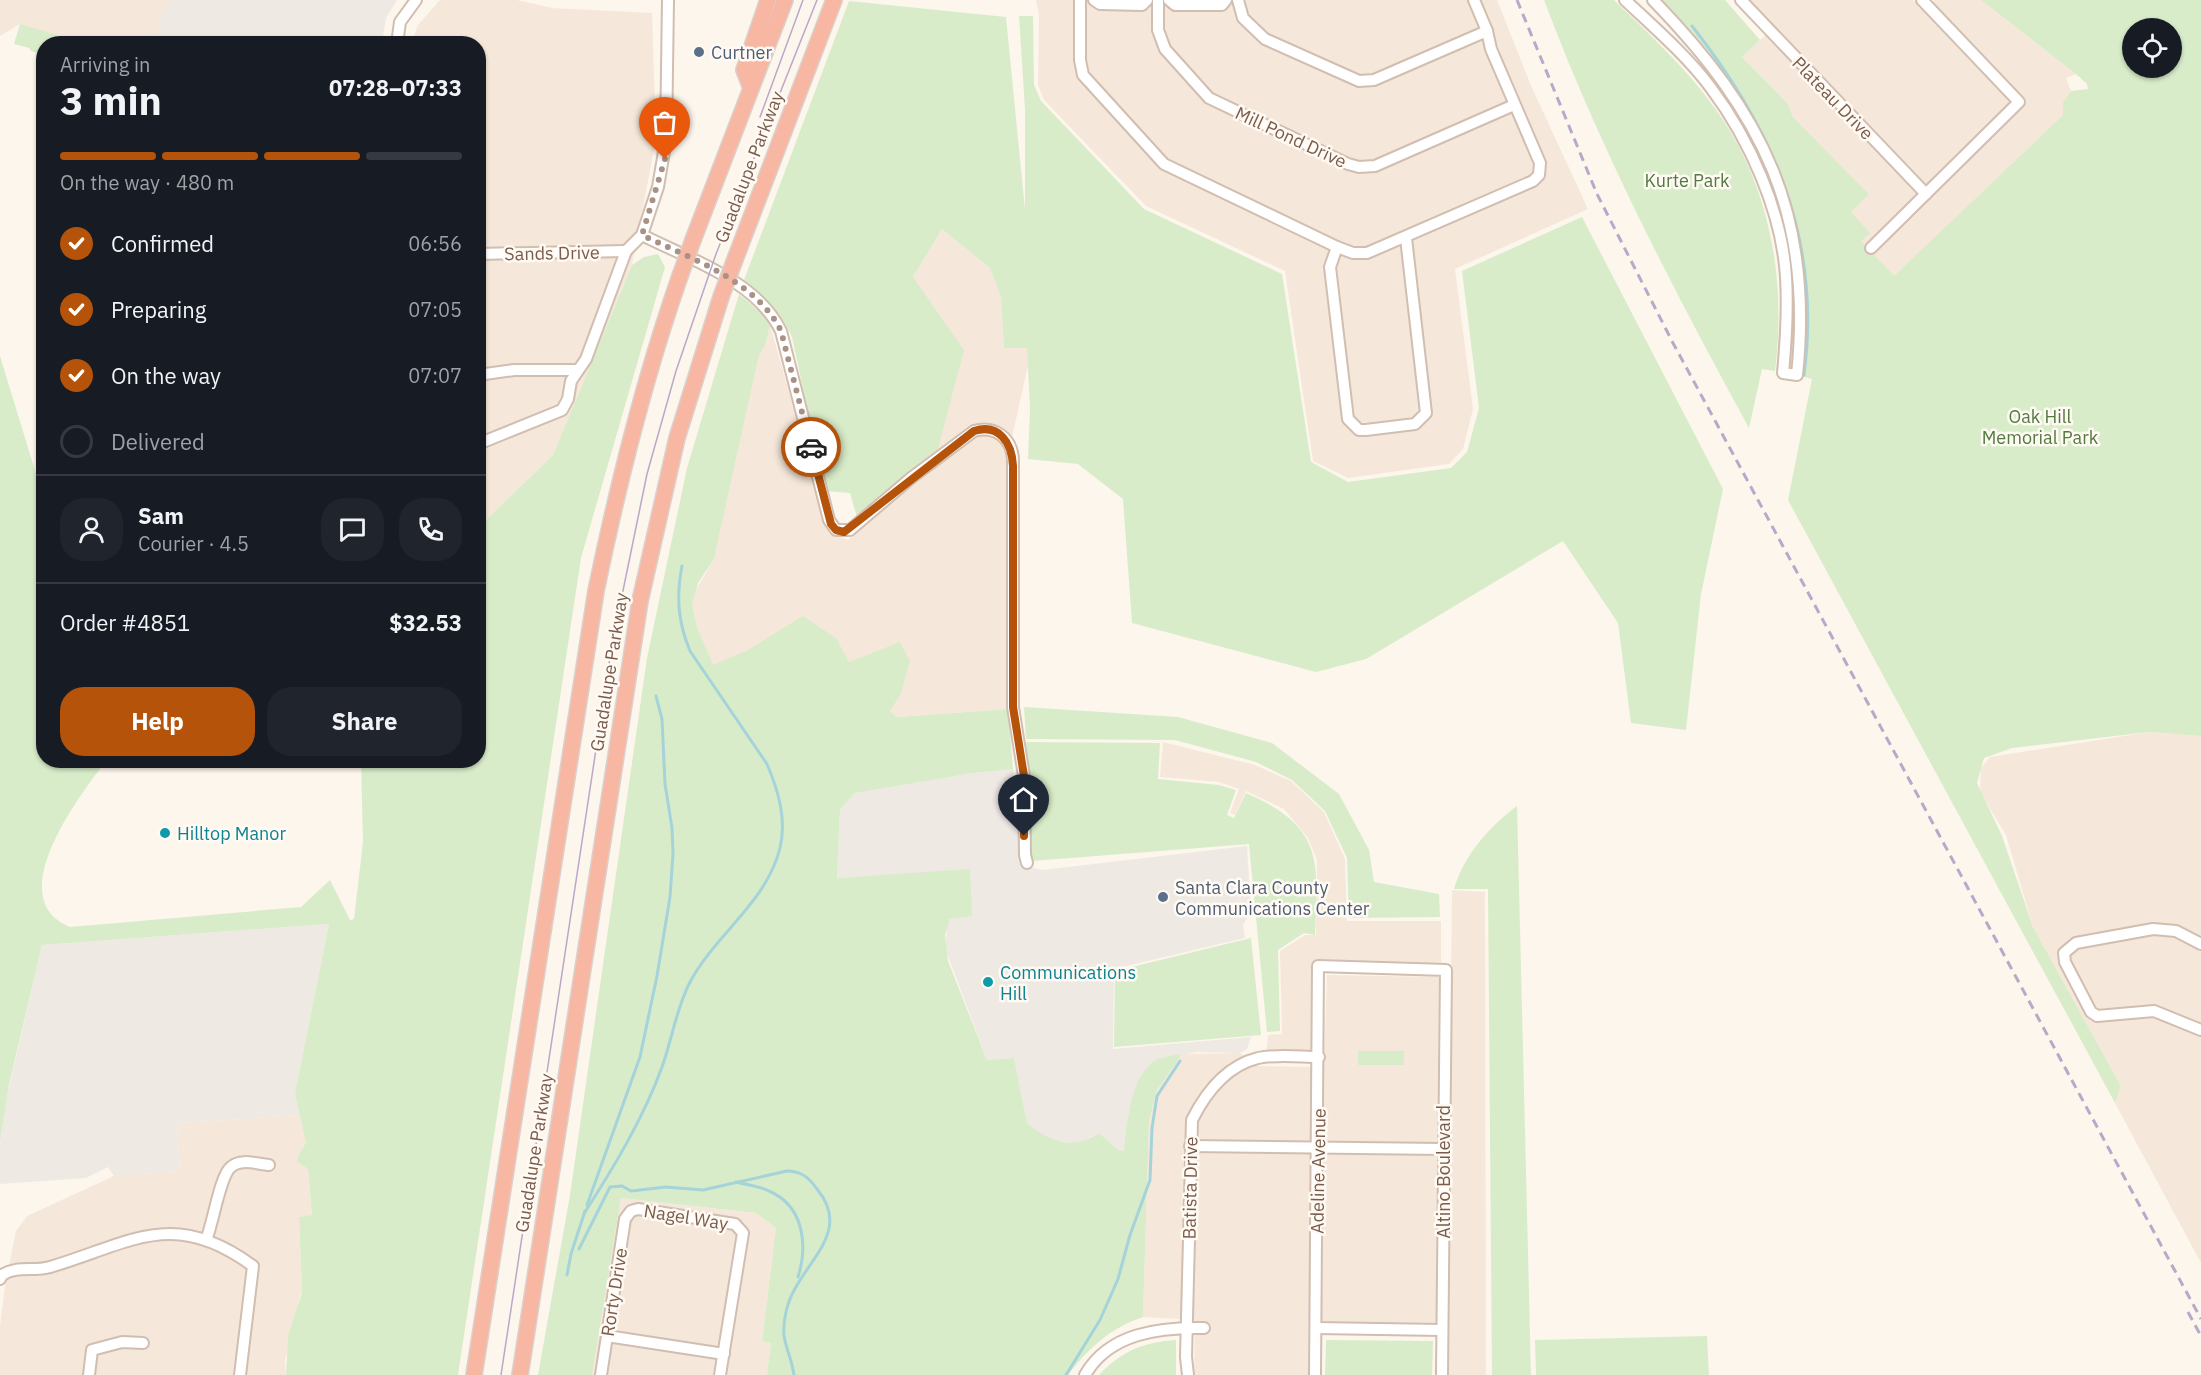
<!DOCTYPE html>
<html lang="en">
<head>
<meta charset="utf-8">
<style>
	body { margin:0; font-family:"IBM Plex Sans",sans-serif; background:#20242c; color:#f1f3f6; height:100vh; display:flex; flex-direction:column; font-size:22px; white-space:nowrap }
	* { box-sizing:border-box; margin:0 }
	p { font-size:20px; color:#9ea1a6 }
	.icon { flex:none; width:33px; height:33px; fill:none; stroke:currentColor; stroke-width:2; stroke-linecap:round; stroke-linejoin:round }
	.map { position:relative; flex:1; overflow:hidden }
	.sheet { position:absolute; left:36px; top:36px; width:450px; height:732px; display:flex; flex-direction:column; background:#171b24; border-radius:24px; box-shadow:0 2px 4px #0004 }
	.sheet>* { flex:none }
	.buttons { position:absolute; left:2122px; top:18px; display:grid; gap:12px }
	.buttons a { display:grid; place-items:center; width:60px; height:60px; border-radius:50%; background:#171b24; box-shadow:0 2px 4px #0004; font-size:30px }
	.pin { position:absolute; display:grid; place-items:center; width:51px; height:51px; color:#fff; margin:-62px -26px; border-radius:50% 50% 50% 0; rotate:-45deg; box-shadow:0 0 6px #0007 }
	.pin .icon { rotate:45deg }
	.courier { position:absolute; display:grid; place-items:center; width:60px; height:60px; margin:-30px; border:4px solid #b45309; border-radius:50%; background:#fff; color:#222; box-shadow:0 2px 8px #0007 }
	.head em { font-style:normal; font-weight:800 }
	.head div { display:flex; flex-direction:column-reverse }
	.head { display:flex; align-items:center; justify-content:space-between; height:102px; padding:0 24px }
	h1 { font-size:39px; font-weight:800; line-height:45px }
	.bar { display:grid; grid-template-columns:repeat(4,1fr); gap:9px 6px; align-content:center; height:72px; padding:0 24px }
	.bar i { height:8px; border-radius:4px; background:#363941 }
	.bar .current { background:#b45309 }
	.bar p { grid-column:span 4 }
	.line { display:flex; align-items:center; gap:15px; padding:0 24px; border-top:2px solid #363941 }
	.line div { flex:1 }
	.round { display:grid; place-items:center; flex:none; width:63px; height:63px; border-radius:24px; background:#20242c }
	ol { padding:0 24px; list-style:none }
	li { display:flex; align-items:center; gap:18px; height:66px }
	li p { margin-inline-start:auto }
	li .icon { padding:6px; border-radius:50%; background:#b45309; color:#fff; stroke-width:4 }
	li:last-child { color:#9ea1a6 }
	li i { width:33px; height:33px; border:3px solid #363941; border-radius:50% }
	.button { display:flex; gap:12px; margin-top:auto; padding:12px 24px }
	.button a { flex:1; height:69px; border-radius:24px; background:#b45309; color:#fff; font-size:24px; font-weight:800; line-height:69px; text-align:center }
	.button a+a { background:#20242c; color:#f1f3f6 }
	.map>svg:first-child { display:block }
</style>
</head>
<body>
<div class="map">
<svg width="2201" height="1375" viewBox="0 0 2201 1375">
	<rect width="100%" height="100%" fill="#fdf6ec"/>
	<g fill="#f5e8da">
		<polygon points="0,0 170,0 170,1 151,43 78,43 20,24 0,36"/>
		<polygon points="440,0 517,0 552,8 652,13 656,139 632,265 553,455 486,520 479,554 478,44 411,44 418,25"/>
		<polygon points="1036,0 1497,0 1532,88 1588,209 1455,269 1473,409 1463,449 1449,464 1348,478 1313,461 1285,271 1146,206 1044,100 1038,85 1039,15"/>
		<polygon points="1749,0 1913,0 1923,11 1934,0 1981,0 2076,74 2066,78 2071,91 2063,102 2063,115 1894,277 1860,241 1850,212 1869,194 1793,117 1788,104 1742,57 1774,27"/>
		<polygon points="942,229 990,268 1001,297 1004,348 1032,348 1008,455 1008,709 897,717 890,711 900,696 849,662 837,639 748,650 713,666 697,627 692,604 694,593 714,559 759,354 765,346 770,325 829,533 848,540 880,508 934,466 913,277"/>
		<polygon points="2149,732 2201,736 2201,1263 2115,1103 2121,1086 2033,927 2006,835 1980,792 1981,768 1990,757"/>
		<polygon points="1163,742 1255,765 1291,781 1324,812 1345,859 1347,921 1441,921 1441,964 1316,965 1316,1053 1266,1053 1268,1035 1282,1034 1280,951 1305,935 1316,935 1317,860 1308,838 1284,809 1246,791 1235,815 1230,813 1239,789 1219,782 1160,777"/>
		<polygon points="1452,890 1485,892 1486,1375 1447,1375"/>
		<polygon points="1327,975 1439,977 1436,1323 1308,1322 1308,1375 1194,1375 1195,1320 1143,1317 1149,1121 1157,1090 1179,1059 1179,1054 1240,1053 1254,1066 1324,1067"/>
		<polygon points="301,1115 306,1143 298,1155 297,1162 308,1169 312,1216 299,1217 302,1292 300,1295 285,1361 286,1375 0,1375 0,1326 5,1286 16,1231 27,1216 114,1176 180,1171 177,1123"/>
		<polygon points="621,1198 756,1213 776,1228 762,1341 771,1343 767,1375 592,1375"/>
	</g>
	<g fill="#efe9e4">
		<polygon points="170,0 397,0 386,18 382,43 151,43"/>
		<polygon points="1013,769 1020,865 1042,870 1247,846 1251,912 1243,925 1245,938 1114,969 1113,1049 1251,1037 1247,1049 1240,1053 1196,1052 1155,1061 1136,1089 1129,1110 1124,1151 1118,1150 1099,1133 1081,1143 1071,1144 1058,1142 1044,1136 1027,1123 1014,1058 987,1060 945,948 947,927 970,870 837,878 840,810 854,792 973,773"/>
		<polygon points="329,924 295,1093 301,1115 177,1123 180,1171 114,1176 108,1167 86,1178 0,1184 0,1145 5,1105 42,945"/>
	</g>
	<g fill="#d8ecc9" fill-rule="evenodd">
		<path d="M1544,0H1614C1648,33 1683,65 1711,103C1769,179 1787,277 1775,371L1762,369L1749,428C1673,289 1600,149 1544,0Z"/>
		<path d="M1662,0H1725L1760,40L1742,57L1788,104L1793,117L1869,194L1851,212L1870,233L1861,241L1894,276L2063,115V102L2071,91L2088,89L2087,84L2076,74L1981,0H2201V736L2149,732L2012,748L1984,758L1977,783L2002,836L2033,927L2121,1086L2115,1103L1788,500L1812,379L1801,376C1804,343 1807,309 1804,276C1793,173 1735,72 1662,0ZM2133,28H2172V68H2133Z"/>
		<path d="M849,1L1006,17L1025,210V109L1019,16H1033L1034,85L1041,101L1144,209L1282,274L1311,462L1348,482L1451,468L1467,452L1479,408L1462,271L1582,217L1723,489L1701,594L1686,730L1631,723L1618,623L1563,541L1366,659L1316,672L1132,623L1123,499L1078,464L1028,459L1030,408L1027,348H1004L1001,297L990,268L942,229L913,277L964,350L937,453L893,485L857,517L850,493L825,491L792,337C781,312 766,297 744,280Z"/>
		<polygon points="20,24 58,35 54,43 44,44 43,50 37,53 31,51 29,48 14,44"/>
		<path d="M658,254L665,267L581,558L458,1375H286L288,1336L302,1292L299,1217L312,1215L308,1169L297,1162L298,1155L306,1143L295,1093L329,924L42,945L9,1085L0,1142V356L43,497L44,760L106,761C80,795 0,899 70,927L301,907L330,880L350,920L354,919L363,842L361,761L478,760V554L486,520L553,455L632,265L644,257Z"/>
		<path d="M739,294L761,313L770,325L765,346L759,355L714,559L698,583L692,604L697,627L713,665L748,650L803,616L837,639L849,662L900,642L910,661L900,696L890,711L897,717L1008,709L1013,769L973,773L854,793L840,810L837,878L970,869L972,916L950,919L945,935L948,961L987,1060L1014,1058L1027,1123C1050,1142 1073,1151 1099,1133L1118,1150L1124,1151C1126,1126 1131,1074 1156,1060C1163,1057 1172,1056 1179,1054V1059L1157,1090L1149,1121L1143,1317C1110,1328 1089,1348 1068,1375H767L771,1343L762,1341L776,1228L756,1213L621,1198L592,1375H538L570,1195L647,658L687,468Z"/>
		<polygon points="1024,707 1178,717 1272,743 1339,794 1369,850 1374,882 1439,894 1440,917 1349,918 1347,858 1325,811 1292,780 1256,762 1175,740 1026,739"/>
		<path d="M1026,742L1160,743L1158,779L1219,785L1236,790L1227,815L1234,818L1246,793C1324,827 1318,860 1315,935L1304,933L1278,950L1280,1031L1267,1032L1249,844L1032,861Z"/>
		<path d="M1517,806L1531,1375H1492L1488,889H1454C1464,855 1489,827 1517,806Z"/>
		<polygon points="1251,938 1261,1035 1114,1047 1115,971"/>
		<rect x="1358" y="1051" width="46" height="14"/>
		<polygon points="1707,1336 1709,1375 1536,1375 1535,1340"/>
		<path d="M1176,1340V1375H1099C1121,1351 1144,1342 1176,1340Z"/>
		<polygon points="1326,1340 1433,1341 1432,1375 1325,1375"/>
	</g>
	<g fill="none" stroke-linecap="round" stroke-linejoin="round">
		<g stroke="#a5d3da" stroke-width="3">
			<path d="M1692,26C1774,130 1822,241 1804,375"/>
			<path d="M736,1182C747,1185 759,1186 769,1191C804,1206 808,1245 798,1277"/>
			<polyline points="587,1205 640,1057 657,976 670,897 673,854 672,828 665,784 662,719 656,696"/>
			<path d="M585,1212C614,1167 644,1117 662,1067C672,1039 676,1010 689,984C714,935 766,904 780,848C787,819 778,790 767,764L690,651C678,622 676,597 682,566"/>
			<path d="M579,1249L610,1187L622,1186L631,1191L666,1187L703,1190L787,1171C802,1171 809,1178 817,1189C856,1236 795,1266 786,1312C779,1342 790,1348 794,1375"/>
			<polyline points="567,1275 571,1254 585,1211"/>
			<polyline points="1066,1375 1100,1320 1118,1279 1130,1235 1150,1180 1152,1128 1157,1096 1180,1061"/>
		</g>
		<defs>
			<g id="minor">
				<polyline points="1080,0 1080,60 1083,75 1164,164 1337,247 1353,253 1367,253 1533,181 1539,175 1540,163 1491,49 1487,31 1474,0"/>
				<polyline points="1094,0 1100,4 1142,5 1147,0"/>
				<polyline points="1158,0 1158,30 1165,49 1209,98 1348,164 1359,167 1375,166 1514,105"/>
				<polyline points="1169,0 1175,5 1222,5 1226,0"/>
				<polyline points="1238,0 1243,18 1265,39 1359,81 1374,80 1487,31"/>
				<path d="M1625,0C1655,28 1687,56 1711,88C1750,140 1782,212 1786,277C1788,309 1786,341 1783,373L1797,375C1814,215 1763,113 1653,0"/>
				<polyline points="1741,0 1926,194"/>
				<polyline points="397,44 400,22 416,0"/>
				<path d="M642,235C689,259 756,280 781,331L829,520L836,530H850L911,478L974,431C995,425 1012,438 1013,460V707L1024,776L1025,855L1027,863"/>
				<polyline points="1337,247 1330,267 1348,419 1359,430 1366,430 1415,424 1426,413 1406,238"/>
				<polyline points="1871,248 2019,102 1922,0"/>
				<polyline points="478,254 626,251"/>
				<polyline points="478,375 514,370 576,370"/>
				<polyline points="478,444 562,410 568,399 571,381 586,359 626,251 642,235 658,187 666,140 668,0"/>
				<polyline points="2201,944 2176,931 2153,929 2076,943 2064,953 2065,962 2091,1012 2097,1016 2154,1011 2201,1030"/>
				<polyline points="1190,1146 1443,1149"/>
				<path d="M206,1240C213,1224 220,1175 231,1167C240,1158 257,1164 269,1165"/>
				<path d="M0,1279L2,1275C17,1265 34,1272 50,1267C131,1243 173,1207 253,1266L240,1375"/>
				<polyline points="1316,1328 1442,1330"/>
				<polyline points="607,1336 724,1354"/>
				<polyline points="89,1375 92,1350 122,1342 143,1343"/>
				<polyline points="601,1375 625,1219 631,1211 638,1209 735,1224 743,1233 720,1375"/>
				<path d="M1085,1375C1109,1333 1160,1327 1204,1328"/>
				<path d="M1188,1375L1186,1357L1192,1120C1206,1092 1226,1066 1258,1058C1277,1054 1301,1057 1319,1057"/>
				<polyline points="1315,1375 1318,966 1446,970 1442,1375"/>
			</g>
			<g id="highway">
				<polyline points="751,88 744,70 768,0"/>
				<polyline points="693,240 785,0"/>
				<polyline points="734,262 834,0"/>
				<path d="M474,1375L596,591C618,484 644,379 680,276"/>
				<polyline points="520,1375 640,601 677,438 721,297"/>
			</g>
		</defs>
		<use href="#minor" stroke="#d1beb0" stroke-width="14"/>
		<use href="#highway" stroke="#dad1cd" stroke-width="18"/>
		<use href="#minor" stroke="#fff" stroke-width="10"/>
		<use href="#highway" stroke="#f7b7a3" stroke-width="15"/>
		<g stroke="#b9a8c9" stroke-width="1.5">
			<polyline points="760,117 803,0"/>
			<polyline points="501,1375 612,644 647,474 676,371 716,254 817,0"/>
		</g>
		<g stroke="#b9a8c9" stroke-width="3" stroke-dasharray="9 6" stroke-linecap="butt">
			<polyline points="1517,0 1597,194 1673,343 2201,1319"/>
			<polyline points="2188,1312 2201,1336"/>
		</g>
		<defs>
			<g id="highway-bridge">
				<polyline points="680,276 693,240"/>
				<polyline points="721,297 734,262"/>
			</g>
		</defs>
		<use href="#highway-bridge" stroke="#dad1cd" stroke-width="18" stroke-linecap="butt"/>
		<use href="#highway-bridge" stroke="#f7b7a3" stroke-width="15"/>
	</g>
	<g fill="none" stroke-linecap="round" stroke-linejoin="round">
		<path stroke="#a89285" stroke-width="6" stroke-dasharray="0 10.8" d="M665,159L642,235C689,258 756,280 781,331L811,447"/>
		<path stroke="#b45309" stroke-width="8" d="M811,447L831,524L836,530L844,532L974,431C999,423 1012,443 1013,466V707L1024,776V836"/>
	</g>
	<g fill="#5c6f8a" stroke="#fffaf3" stroke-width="2">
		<circle cx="699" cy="52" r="6"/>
		<circle cx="1163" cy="897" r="6"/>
	</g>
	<g fill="#0f9aa8" stroke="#fffaf3" stroke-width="2">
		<circle cx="165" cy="833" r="6"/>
		<circle cx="988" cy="982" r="6"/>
	</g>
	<g text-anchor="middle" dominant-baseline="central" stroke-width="5" stroke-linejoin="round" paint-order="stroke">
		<g font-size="18" fill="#4e5e75" stroke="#fffaf3" text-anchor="start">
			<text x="711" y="52">Curtner</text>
			<text x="1175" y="887">Santa Clara County<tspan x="1175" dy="21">Communications Center</tspan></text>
		</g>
		<g font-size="18" fill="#7a5c4d" stroke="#fffaf3">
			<text transform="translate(1833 98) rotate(46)">Plateau Drive</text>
			<text transform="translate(1291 137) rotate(25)">Mill Pond Drive</text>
			<text transform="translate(749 167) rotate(-69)">Guadalupe Parkway</text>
			<text transform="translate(552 253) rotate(-1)">Sands Drive</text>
			<text transform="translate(609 672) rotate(-81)">Guadalupe Parkway</text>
			<text transform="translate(534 1153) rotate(-81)">Guadalupe Parkway</text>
			<text transform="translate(1318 1171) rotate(-89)">Adeline Avenue</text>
			<text transform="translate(1443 1172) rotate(-90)">Altino Boulevard</text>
			<text transform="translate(1190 1188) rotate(-89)">Batista Drive</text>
			<text transform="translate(686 1217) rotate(9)">Nagel Way</text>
			<text transform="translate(614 1292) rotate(-81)">Rorty Drive</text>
		</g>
		<g font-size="18" fill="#537a41" stroke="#fffaf3">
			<text x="1687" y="180">Kurte Park</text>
			<text x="2040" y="416">Oak Hill<tspan x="2040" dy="21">Memorial Park</tspan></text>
		</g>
		<g font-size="18" fill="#0d838f" stroke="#fffaf3" text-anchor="start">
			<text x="177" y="833">Hilltop Manor</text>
			<text x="1000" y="972">Communications<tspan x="1000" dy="21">Hill</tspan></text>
		</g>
	</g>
</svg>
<div class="buttons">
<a><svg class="icon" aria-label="locate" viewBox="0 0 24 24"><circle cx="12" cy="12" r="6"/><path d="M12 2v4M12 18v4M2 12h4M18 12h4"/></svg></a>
</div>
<div class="pin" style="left:665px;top:159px;background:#ea580c"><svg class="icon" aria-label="bag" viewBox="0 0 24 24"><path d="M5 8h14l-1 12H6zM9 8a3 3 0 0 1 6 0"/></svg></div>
<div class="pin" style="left:1024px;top:836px;background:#1f2937"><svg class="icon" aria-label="home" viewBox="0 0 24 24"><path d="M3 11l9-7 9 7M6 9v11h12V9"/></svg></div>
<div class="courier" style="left:811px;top:447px"><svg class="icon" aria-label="car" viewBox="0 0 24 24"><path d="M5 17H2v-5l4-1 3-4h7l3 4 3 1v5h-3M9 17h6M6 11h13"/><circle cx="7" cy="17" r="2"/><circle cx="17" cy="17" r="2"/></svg></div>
<section class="sheet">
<div class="head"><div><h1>3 min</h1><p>Arriving in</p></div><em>07:28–07:33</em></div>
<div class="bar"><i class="current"></i><i class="current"></i><i class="current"></i><i></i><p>On the way · 480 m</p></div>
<ol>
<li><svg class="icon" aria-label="check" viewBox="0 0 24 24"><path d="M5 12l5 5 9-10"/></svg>Confirmed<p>06:56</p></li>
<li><svg class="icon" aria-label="check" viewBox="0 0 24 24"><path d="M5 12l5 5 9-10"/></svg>Preparing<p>07:05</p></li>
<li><svg class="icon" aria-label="check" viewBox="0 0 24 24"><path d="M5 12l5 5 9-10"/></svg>On the way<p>07:07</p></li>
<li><i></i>Delivered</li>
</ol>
<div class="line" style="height:108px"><a class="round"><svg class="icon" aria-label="person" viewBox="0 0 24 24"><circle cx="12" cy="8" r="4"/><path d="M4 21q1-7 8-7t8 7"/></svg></a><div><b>Sam</b><p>Courier · 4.5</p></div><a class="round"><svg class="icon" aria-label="chat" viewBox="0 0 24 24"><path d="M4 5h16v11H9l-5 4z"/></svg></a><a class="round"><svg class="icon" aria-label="phone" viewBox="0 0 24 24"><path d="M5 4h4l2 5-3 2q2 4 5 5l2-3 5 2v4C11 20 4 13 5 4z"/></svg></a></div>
<div class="line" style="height:78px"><div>Order #4851</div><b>$32.53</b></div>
<div class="button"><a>Help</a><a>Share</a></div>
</section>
</div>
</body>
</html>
